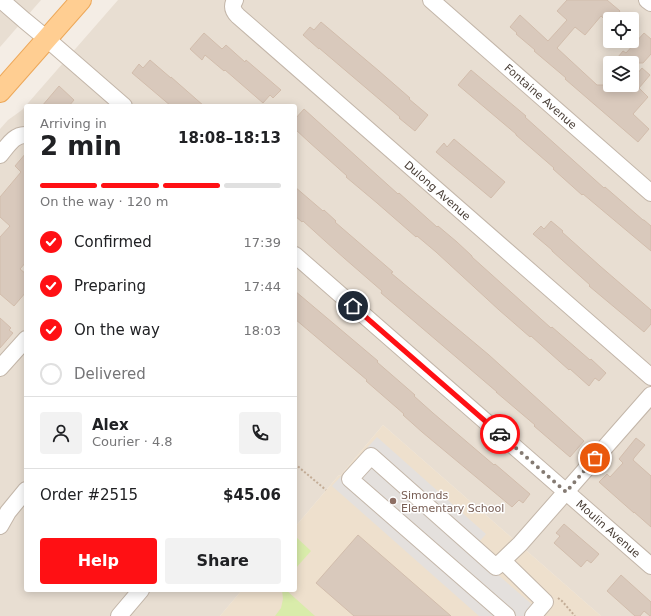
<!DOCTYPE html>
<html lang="en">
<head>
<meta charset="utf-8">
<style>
	body { margin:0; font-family:"DejaVu Sans",sans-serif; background:#f2f2f2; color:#202124; height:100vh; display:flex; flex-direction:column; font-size:15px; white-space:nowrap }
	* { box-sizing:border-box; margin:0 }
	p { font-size:13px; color:#757577 }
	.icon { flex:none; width:22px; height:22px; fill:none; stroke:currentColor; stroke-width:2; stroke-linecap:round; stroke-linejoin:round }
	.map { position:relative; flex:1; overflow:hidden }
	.sheet { position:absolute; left:24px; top:104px; width:273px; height:488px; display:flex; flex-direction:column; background:#fff; border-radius:4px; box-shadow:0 2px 10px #0003 }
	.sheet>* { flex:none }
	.buttons { position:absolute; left:603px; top:12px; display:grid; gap:8px }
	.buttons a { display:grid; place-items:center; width:36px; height:36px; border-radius:4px; background:#fff; box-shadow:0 2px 10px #0003; font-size:20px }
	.pin { position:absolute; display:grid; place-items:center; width:34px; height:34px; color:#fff; margin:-17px; border:2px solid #fff; border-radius:50%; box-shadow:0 1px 4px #0007 }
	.courier { position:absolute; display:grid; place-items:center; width:40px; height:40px; margin:-20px; border:3px solid #ff1014; border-radius:50%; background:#fff; color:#222; box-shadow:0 1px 5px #0007 }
	.summary em { font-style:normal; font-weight:700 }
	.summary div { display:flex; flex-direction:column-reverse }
	.summary { display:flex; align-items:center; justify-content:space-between; height:68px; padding:0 16px }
	h1 { font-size:26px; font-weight:700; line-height:30px }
	.bar { display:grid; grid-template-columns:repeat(4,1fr); gap:6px 4px; align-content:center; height:48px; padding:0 16px }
	.bar i { height:5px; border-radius:3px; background:#e0e0e0 }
	.bar .active { background:#ff1014 }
	.bar p { grid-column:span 4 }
	.line { display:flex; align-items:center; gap:10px; padding:0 16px; border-top:1px solid #e0e0e0 }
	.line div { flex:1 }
	.round { display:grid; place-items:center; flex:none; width:42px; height:42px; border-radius:4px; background:#f2f2f2 }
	ol { padding:0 16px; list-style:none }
	li { display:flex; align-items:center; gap:12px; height:44px }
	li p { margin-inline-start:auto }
	li .icon { padding:4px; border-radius:50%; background:#ff1014; color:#fff; stroke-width:4 }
	li:last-child { color:#757577 }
	li i { width:22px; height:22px; border:2px solid #e0e0e0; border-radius:50% }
	.action { display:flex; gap:8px; margin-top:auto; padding:8px 16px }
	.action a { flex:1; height:46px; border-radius:4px; background:#ff1014; color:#fff; font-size:16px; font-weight:700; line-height:46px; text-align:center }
	.action a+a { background:#f2f2f2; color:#202124 }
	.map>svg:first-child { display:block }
</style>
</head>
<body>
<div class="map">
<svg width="651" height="616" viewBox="0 0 651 616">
	<rect width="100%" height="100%" fill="#f4ede5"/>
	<g fill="#e8ded2" fill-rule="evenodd">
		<polygon points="0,0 41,0 0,47"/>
		<path d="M118,0H651V616H601L383,425L340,476L339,475L295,527V106H26V590H242L220,616H0V129L8,120L22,110ZM610,19H632V41H610ZM610,63H632V85H610Z"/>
	</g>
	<polygon fill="#eee0cd" points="383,425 601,616 220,616 242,590 295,590 295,527 339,475 340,476"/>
	<g fill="#d9ecaa">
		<polygon points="295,536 311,551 295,569"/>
		<polygon points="282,590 286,590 315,616 275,616 281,608 283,599"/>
	</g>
	<polygon fill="#e4e0dd" points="377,437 486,534 471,551 535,607 527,616 479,616 332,486"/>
	<g fill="#d9c9bc" stroke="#d2bdac">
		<polygon points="567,0 607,0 620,11 614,19 610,19 610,24 601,16 585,35 575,27 557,48 597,85 632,85 632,80 642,68 650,75 639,88 648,97 633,114 649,129 638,142 565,79 566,78 534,51 535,50 516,34 517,33 510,27 520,15 548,41 567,20 557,11"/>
		<polygon points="321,22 379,71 410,98 409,99 428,115 415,131 399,118 400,117 379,99 319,48 319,49 303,35 310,27 314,30"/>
		<polygon points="204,33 222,49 226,45 245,62 246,60 281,90 273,98 270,95 263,103 225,70 224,71 205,55 202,60 190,49"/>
		<polygon points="644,33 651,39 651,54 643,63 613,63 623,51 626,53"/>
		<polygon points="150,60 171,78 171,77 204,106 171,106 132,73 139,64 143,68"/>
		<polygon points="471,70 526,116 525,117 604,188 605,187 643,220 644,220 651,226 651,251 583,194 582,195 553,169 554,168 516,135 516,134 458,85"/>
		<polygon points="59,86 74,100 69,106 42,106"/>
		<polygon points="304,109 357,157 398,194 399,193 437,227 438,226 457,242 472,256 472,257 551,328 552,327 590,360 591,359 606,373 599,381 595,378 589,386 570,369 569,370 531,336 530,337 499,310 436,252 417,236 416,237 377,203 346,177 347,176 309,142 295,129 295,119"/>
		<polygon points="454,139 505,182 491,198 436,152 444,143 447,147"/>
		<polygon points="26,153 26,262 20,269 26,274 26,292 14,306 0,294 0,237 10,226 0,217 0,197 21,172 15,166"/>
		<polygon points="295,187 323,211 324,210 336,221 335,222 393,272 391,273 489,355 584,441 570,457 534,426 535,425 496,392 497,392 381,293 382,291 344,258 325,241 303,221 302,222 295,216"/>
		<polygon points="551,221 563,231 562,232 600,266 651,310 651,324 644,332 589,286 590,285 552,251 552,250 533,234 541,226 544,229"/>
		<polygon points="295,291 378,361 377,362 415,395 414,396 433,413 494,465 495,464 530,494 523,503 519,500 512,507 422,432 403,415 404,414 366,381 367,380 295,319"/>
		<polygon points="0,318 11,328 9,330 13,333 0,348"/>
		<polygon points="636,438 645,445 634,458 633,460 651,476 651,527 634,512 634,513 599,482 607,474 610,477 623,463 619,459"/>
		<polygon points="564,524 599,554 591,563 587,560 581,567 554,543 560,536 556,533"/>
		<polygon points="358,535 451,616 354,616 316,583"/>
		<polygon points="621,575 651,602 651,616 650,616 644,611 640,616 635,616 607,591"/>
	</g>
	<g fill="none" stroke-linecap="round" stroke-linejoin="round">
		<defs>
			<g id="minor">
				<polyline points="1,0 24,20 47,39 124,106"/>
				<path id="s1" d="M235,0C231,7 233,11 238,16L651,377"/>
				<path id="s2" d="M431,0L651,193"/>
				<polyline points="647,0 651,3"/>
				<path d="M0,155C7,147 14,134 26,135"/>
				<path id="s3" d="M295,255L651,566"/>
				<polyline points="0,368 26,339"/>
				<polyline points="0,526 8,512 26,490"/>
				<polyline points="503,561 545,602 533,616"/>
				<polyline points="119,616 141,590"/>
				<polyline points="507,616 350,479 371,456 496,567 520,544 651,395"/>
			</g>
			<polyline id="major" points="0,92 81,0"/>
		</defs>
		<use href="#minor" stroke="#c3b6a9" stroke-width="18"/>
		<use href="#major" stroke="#eda859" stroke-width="22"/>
		<g stroke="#c3ac96" stroke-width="2" stroke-dasharray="2 2" stroke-linecap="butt">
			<polyline points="295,464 326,490"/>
			<polyline points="558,598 562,601 575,616"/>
		</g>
		<use href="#minor" stroke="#fff" stroke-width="16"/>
		<use href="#major" stroke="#ffce92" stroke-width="20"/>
	</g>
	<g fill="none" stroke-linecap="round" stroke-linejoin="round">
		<polyline stroke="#847a72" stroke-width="4" stroke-dasharray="0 7.2" points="500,434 566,492 595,458"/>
		<polyline stroke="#ff1014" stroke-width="5" points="353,306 500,434"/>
	</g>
	<circle fill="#8d6e63" stroke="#fff" stroke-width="1.5" cx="393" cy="501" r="4"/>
	<g text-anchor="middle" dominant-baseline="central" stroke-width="3" stroke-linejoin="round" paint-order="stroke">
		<g font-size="11" fill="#473c34" stroke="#fff">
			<text stroke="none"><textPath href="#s2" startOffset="146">Fontaine Avenue</textPath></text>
			<text stroke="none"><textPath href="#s1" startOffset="283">Dulong Avenue</textPath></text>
			<text stroke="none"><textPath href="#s3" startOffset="416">Moulin Avenue</textPath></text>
		</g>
		<g font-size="11" fill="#785e54" stroke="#fff" text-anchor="start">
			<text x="401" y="495">Simonds<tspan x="401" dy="13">Elementary School</tspan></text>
		</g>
	</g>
</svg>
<div class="buttons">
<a><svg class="icon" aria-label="locate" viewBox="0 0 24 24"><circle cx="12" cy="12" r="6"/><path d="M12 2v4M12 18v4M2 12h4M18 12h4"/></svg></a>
<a><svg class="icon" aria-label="layers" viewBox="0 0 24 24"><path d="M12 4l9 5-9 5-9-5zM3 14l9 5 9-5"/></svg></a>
</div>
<div class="pin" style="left:595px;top:458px;background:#ea580c"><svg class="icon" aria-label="bag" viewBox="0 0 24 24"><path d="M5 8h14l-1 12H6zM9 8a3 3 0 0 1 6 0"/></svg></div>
<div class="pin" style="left:353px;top:306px;background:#1f2937"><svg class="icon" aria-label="home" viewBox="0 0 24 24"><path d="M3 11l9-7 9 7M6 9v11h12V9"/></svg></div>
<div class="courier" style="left:500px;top:434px"><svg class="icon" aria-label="car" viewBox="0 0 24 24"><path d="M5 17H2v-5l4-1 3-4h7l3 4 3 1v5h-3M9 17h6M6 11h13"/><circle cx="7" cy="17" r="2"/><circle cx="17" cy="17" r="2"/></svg></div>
<section class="sheet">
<div class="summary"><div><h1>2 min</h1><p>Arriving in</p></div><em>18:08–18:13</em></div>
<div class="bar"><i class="active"></i><i class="active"></i><i class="active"></i><i></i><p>On the way · 120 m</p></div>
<ol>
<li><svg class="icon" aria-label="check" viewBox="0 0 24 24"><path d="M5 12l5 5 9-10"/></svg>Confirmed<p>17:39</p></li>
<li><svg class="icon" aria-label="check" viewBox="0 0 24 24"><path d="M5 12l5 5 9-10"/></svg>Preparing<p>17:44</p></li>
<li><svg class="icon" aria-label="check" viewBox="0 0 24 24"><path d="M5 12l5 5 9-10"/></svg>On the way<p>18:03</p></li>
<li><i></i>Delivered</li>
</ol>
<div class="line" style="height:72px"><a class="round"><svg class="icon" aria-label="person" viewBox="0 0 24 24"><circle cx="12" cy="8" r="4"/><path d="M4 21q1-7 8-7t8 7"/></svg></a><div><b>Alex</b><p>Courier · 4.8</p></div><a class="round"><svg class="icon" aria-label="phone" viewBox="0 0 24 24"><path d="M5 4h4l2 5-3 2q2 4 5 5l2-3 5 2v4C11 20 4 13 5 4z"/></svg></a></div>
<div class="line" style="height:52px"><div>Order #2515</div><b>$45.06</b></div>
<div class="action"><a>Help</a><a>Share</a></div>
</section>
</div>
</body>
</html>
